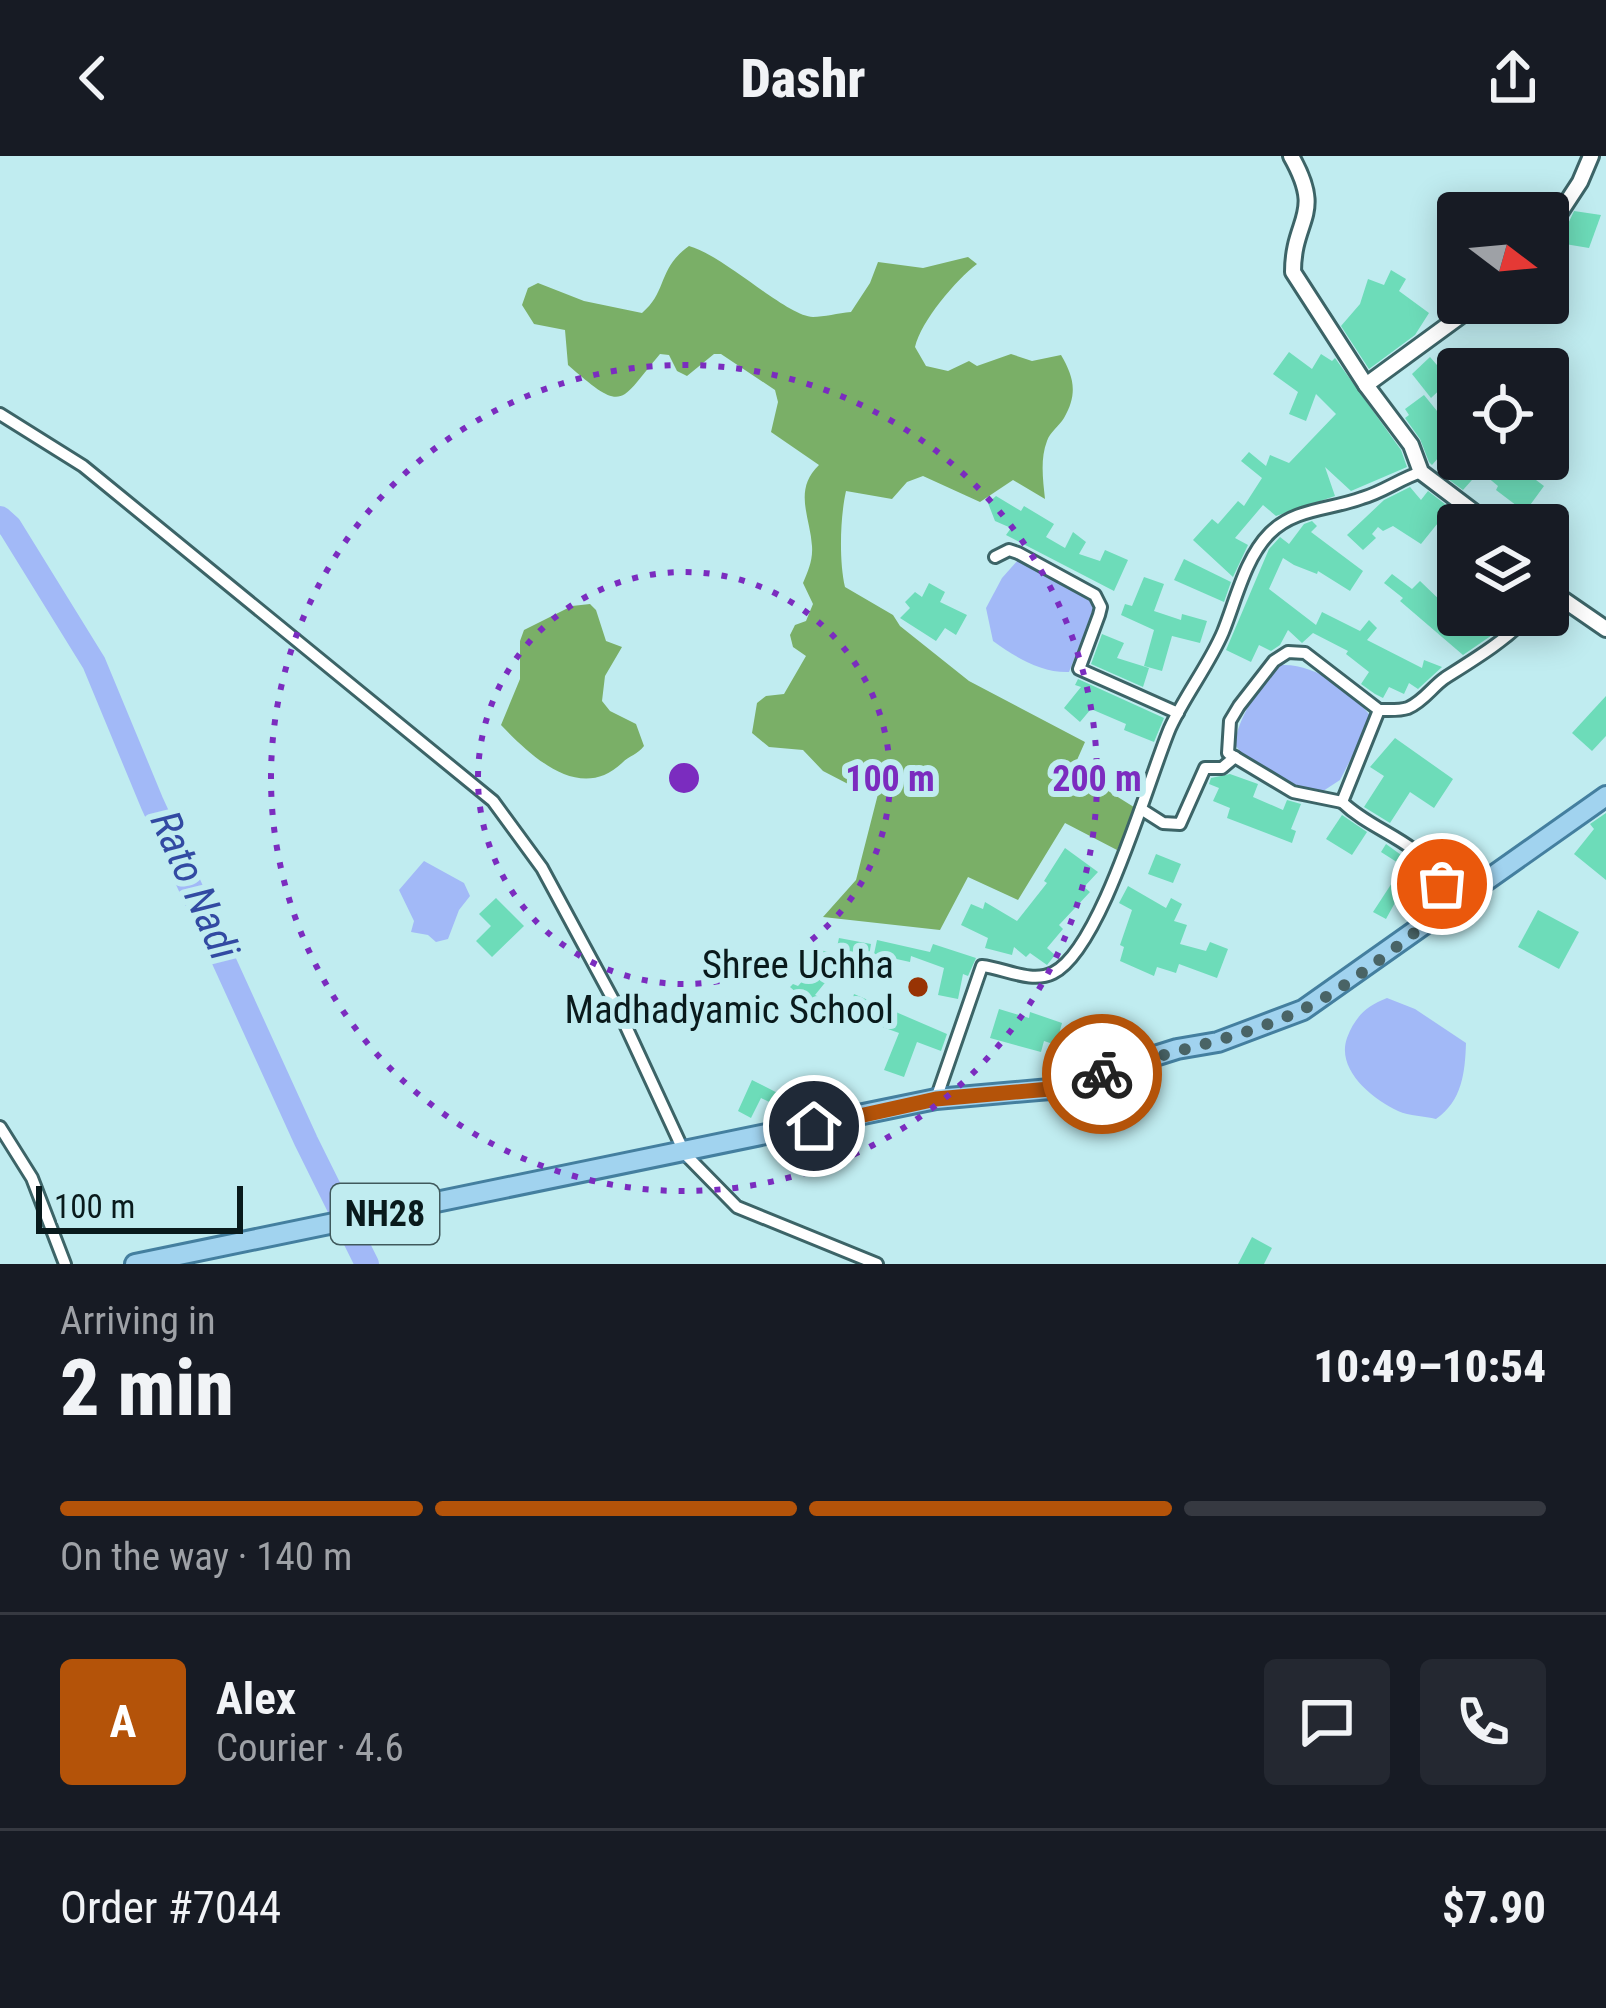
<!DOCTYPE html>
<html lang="en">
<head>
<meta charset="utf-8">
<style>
	body { margin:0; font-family:"Roboto Condensed",sans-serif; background:#242831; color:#f1f3f6; height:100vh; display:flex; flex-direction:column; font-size:45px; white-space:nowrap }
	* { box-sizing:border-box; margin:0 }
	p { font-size:39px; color:#9ea1a6 }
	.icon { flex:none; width:66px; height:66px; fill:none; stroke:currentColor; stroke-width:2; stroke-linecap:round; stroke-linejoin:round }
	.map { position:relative; height:1108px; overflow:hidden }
	.sheet { display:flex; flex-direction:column; background:#171b24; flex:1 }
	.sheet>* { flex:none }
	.needle { width:78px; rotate:106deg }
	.controls { position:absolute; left:1437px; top:36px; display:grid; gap:24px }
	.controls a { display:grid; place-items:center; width:132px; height:132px; border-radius:12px; background:#171b24; box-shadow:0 6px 30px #0003; font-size:60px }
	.scale { position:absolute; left:36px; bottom:30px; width:207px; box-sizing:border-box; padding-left:12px; border:6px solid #091a1c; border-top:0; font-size:33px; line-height:42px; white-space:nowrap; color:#091a1c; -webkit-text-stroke:9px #c0ecf0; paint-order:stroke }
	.pin { position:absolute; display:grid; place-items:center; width:102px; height:102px; color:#fff; margin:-51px; border:6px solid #fff; border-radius:50%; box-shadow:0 3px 12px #0007 }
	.courier { position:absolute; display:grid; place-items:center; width:120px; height:120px; margin:-60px; border:9px solid #b45309; border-radius:50%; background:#fff; color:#222; box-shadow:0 3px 15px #0007 }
	.summary em { font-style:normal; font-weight:800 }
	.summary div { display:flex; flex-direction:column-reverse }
	.summary { display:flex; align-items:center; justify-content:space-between; height:204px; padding:0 60px }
	h1 { font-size:78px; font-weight:800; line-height:90px }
	.bar { display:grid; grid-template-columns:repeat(4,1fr); gap:18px 12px; align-content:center; height:144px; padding:0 60px }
	.bar i { height:15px; border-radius:9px; background:#363941 }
	.bar .selected { background:#b45309 }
	.bar p { grid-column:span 4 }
	.line { display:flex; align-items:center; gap:30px; padding:0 60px; border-top:3px solid #363941 }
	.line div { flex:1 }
	.round { display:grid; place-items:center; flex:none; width:126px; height:126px; border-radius:12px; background:#242831 }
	header { display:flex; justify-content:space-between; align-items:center; height:156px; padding:0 60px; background:#171b24; font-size:54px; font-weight:800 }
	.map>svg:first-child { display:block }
</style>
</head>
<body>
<header><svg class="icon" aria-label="back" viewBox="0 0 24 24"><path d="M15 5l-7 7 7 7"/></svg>Dashr<svg class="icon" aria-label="share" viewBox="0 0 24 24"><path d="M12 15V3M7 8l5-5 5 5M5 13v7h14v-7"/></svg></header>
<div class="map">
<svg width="1606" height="1108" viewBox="0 0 1606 1108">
	<rect width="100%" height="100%" fill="#c0ecf0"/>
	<g fill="#7aaf67">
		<path d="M689,90C725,100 786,160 813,161C824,161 838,157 851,156L870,127L878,106L923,112L968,101L977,108C956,124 921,165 915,191L926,210L948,215L969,205L977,210L1011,198L1032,205L1061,199C1074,221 1078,238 1064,262C1059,270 1050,276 1047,285C1040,303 1043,324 1045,343L1013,324L980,346L923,320L907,326L892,343L846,335C840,362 839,405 845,431L893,459L900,470L969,525L1085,586L1073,613L1137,653L1117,694L1065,667L1018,744L968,721L940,774L823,761L856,724L878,638L850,629L823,615L803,594L769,591L752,577L757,547L766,540L784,538L806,500L793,491L790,479L795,469L806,465L813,448L803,427C808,415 813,405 812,390C810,360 793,334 819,309L771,276L778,246L775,234L721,198H714L687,220L677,215L669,199L660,198C619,246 625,259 568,209L565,174L534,168L522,149L528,132L538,127L584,145L642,157C668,135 657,113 689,90Z"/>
		<path d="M590,448L596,454L606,485L622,491L605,520L602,545L610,555L636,568L644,590C637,599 630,599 622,607C580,647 532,601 501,569L520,523V485L524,474L572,450Z"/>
	</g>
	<g fill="#a2b9f7">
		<path d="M1018,404L1097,446L1069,516C1041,517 1015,501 993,485L986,452L1002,422Z"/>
		<path d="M1281,509C1315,507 1352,535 1372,562L1340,624L1317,639C1291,630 1252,612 1235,589C1235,568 1263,520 1281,509Z"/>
		<polygon points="424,705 464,727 470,740 459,754 448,783 436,786 428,779 411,776 414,765 399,734"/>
		<path d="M1387,842L1415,853L1466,887C1465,917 1462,945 1436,963C1425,960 1409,960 1398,955C1371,942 1336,913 1347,882C1355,861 1366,850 1387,842Z"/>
	</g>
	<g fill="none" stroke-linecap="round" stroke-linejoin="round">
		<polyline stroke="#a2b9f7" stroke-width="24" points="0,362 10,371 94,507 152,647 306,985 367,1108"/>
	</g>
	<g fill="#6ddcb9">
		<polygon points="1574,55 1601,59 1589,92 1559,87"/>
		<polygon points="1391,114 1406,123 1399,135 1429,157 1415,179 1369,213 1341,170 1360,148 1368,123 1384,129"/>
		<polygon points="1289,196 1312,213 1321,198 1332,205 1335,202 1401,294 1407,311 1351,335 1325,311 1335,340 1276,360 1263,349 1235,382 1248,389 1233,421 1193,384 1212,363 1218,368 1238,345 1244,350 1262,322 1241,305 1249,296 1266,310 1270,299 1289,307 1336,258 1316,238 1306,265 1289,258 1298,236 1273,218"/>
		<polygon points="1430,201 1450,224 1431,242 1412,218"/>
		<polygon points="1424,239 1446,266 1453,260 1458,266 1458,282 1450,290 1458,303 1508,303 1544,330 1525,356 1496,334 1498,330 1480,315 1463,334 1448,323 1455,316 1439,301 1432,309 1429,306 1420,283 1405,262 1409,259 1405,253"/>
		<polygon points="1410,331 1421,344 1428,335 1450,352 1421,388 1393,370 1383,375 1378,371 1372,378 1376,382 1363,394 1347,379 1384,344"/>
		<polygon points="996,340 1021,355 1024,350 1054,368 1046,381 1065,392 1073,376 1086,386 1079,398 1100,405 1105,394 1128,404 1114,435 1006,379 1011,372 995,365 988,347"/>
		<polygon points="1312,365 1317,370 1311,376 1363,415 1350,435 1318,415 1317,418 1294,409 1283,402 1269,433 1316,469 1322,456 1360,475 1369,464 1377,472 1367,484 1422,512 1424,504 1442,511 1418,533 1409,527 1404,538 1389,531 1383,542 1375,538 1361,528 1369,516 1346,498 1348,495 1313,477 1302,487 1288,474 1280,489 1271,495 1259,489 1251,506 1226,494 1269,393 1280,381 1289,388 1304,368"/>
		<polygon points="1184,403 1231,426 1224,446 1174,424"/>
		<polygon points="1392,418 1412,433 1420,425 1445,449 1451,440 1458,444 1458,478 1474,459 1508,459 1498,475 1463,499 1400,445 1403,442 1384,427"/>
		<polygon points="1144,421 1164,428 1154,455 1181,464 1182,458 1207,465 1200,487 1172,480 1162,515 1144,510 1154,474 1121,459 1125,448 1132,450"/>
		<polygon points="929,427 945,436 940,446 967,459 956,479 945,472 936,485 900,462 910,452 905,446 915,436 922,441"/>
		<polygon points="1102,478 1124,487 1117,502 1149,512 1143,531 1091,508"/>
		<polygon points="1078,523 1164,562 1154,586 1124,574 1126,568 1091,553 1080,566 1064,552 1081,531 1075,529"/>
		<polygon points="1606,540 1606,580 1592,595 1572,577"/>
		<polygon points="1395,582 1453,623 1434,652 1410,636 1390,667 1364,651 1384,620 1370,611"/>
		<polygon points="1230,618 1258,628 1253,641 1283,654 1287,644 1301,648 1291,673 1296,675 1292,687 1227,662 1230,652 1213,645 1219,632 1209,628 1211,622"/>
		<polygon points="1606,657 1606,724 1574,698 1594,673 1590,668"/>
		<polygon points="1342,659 1367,676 1352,699 1326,683"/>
		<polygon points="1386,688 1419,712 1404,747 1397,743 1386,763 1373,756 1403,710 1381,696"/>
		<polygon points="1065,692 1098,716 1084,731 1090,736 1059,769 1063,773 1047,792 1055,799 1047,809 1030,797 1026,801 1014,791 1012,799 985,792 988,782 961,769 971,748 983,753 985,746 1017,765 1047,727 1044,725"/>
		<polygon points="1156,698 1181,708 1173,727 1148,718"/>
		<polygon points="1128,730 1166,752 1171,742 1182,748 1174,765 1187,769 1180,788 1206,795 1210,786 1228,793 1217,822 1179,808 1176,817 1157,811 1154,820 1120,805 1124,791 1120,789 1132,754 1119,747"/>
		<polygon points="496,742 524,770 492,801 476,785 491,770 479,758"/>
		<polygon points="1538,754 1579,776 1559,813 1518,791"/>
		<polygon points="839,782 871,788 868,806 835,800"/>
		<polygon points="877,784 930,796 933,788 976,802 968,820 963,818 958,843 938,839 944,812 911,800 910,806 874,798"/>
		<polygon points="819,794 834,797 828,823 815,839 844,854 837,869 808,855 811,849 790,831 793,828 798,830 815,811"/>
		<polygon points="854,838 947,878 941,895 917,886 904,921 884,914 899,877 877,869 878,864 849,855"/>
		<polygon points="999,853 1029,862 1030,856 1062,867 1056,889 1044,885 1041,896 990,882"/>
		<polygon points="752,924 805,951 802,957 795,958 761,942 751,962 738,955"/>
		<polygon points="1252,1081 1272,1092 1264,1108 1238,1108"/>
	</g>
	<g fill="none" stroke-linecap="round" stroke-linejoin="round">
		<defs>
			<g id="minor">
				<polyline points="0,258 83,310 493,645 542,712 617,851 685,998 737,1051 877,1108"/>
				<polyline points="995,401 1009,394 1018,397 1095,439 1101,451 1099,459 1079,513 1178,557"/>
				<polyline points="1342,646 1293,636 1228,597 1230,565 1239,550 1274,505 1288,496 1305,497 1379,554"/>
				<polyline points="1141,653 1163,667 1180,668 1205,612 1222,612 1235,601"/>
				<path d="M1453,747C1442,728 1432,708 1414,694C1390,676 1364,667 1342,646L1379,554C1389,554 1399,555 1408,552C1424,545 1432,531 1445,522C1475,503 1505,485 1530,459"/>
				<path d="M936,943L982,810C1004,812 1031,828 1053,817C1101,794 1148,624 1170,572C1185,539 1209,509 1223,476C1236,444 1245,402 1270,377C1295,352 1330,354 1362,342C1383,336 1400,323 1421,316"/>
				<polyline points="0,971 32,1022 65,1108"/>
			</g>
			<g id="tertiary">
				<path d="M1291,0C1325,60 1293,61 1293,116L1366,229L1411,289L1421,316L1491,369"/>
				<polyline points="1548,75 1580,26 1591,0"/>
				<polyline points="1366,229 1478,147"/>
				<polyline points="1548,433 1606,473"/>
			</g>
			<polyline id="primary" points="135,1108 936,943 1050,933 1177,893 1218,886 1303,854 1606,640"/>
		</defs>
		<use href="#minor" stroke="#3c6467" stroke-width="16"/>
		<use href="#tertiary" stroke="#3c6467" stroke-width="20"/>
		<use href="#primary" stroke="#447f9f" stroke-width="24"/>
		<use href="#minor" stroke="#fff" stroke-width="10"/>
		<use href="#tertiary" stroke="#fff" stroke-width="14"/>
		<use href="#primary" stroke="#a1d3ef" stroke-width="18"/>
	</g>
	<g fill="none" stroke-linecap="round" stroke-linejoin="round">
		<path stroke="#496466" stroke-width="12" stroke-dasharray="0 21.6" d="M1102,918C1168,894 1236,885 1299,855C1349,833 1407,780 1453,748L1442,728"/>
		<polyline stroke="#b45309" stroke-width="15" points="814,970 936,943 1050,933 1102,918"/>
	</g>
	<g fill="none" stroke="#7b2cbf" stroke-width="6" stroke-dasharray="6 12">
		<circle cx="684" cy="622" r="206"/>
		<circle cx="684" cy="622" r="413"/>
	</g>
	<circle fill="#983304" stroke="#c0ecf0" stroke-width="4.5" cx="918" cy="831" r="12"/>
	<g text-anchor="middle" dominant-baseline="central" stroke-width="12" stroke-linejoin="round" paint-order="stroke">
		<rect fill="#c0ecf0" stroke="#40595c" stroke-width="3" x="331" y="1028" width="108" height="60" rx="9"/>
		<g font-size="36" font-weight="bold" fill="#091a1c">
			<text x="385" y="1058">NH28</text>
		</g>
		<g font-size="39" fill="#091a1c" stroke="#c0ecf0" text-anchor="end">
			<text x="894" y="809">Shree Uchha<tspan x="894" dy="45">Madhadyamic School</tspan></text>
		</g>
		<g font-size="42" font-style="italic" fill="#324aa2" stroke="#c0ecf0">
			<text transform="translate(195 729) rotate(66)">Rato Nadi</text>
		</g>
	</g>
	<circle cx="684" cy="622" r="18" fill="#7b2cbf" stroke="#c0ecf0" stroke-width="6"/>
	<g font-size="36" text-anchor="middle" font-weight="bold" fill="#7b2cbf" stroke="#c0ecf0" stroke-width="12" stroke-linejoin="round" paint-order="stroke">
		<text x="890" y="635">100 m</text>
		<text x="1097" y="635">200 m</text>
	</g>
</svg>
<div class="controls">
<a><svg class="needle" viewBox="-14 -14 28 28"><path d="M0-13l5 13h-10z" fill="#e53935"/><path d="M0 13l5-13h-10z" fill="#9ea1a6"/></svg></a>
<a><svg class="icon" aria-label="locate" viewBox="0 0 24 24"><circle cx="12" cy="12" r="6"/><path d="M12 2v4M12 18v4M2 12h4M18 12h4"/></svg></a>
<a><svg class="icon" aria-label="layers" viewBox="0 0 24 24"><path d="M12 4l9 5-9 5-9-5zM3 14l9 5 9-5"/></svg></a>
</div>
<div class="scale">100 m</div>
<div class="pin" style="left:1442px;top:728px;background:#ea580c"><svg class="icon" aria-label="bag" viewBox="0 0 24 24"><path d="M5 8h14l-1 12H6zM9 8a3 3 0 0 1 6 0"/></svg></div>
<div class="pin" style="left:814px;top:970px;background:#1f2937"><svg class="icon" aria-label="home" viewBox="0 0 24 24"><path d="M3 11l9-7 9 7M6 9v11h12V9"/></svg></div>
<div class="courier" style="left:1102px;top:918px"><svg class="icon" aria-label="bike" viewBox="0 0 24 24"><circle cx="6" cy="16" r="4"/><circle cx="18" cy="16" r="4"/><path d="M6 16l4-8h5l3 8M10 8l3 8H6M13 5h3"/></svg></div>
</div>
<section class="sheet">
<div class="summary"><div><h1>2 min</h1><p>Arriving in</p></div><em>10:49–10:54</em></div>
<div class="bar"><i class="selected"></i><i class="selected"></i><i class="selected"></i><i></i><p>On the way · 140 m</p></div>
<div class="line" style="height:216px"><b class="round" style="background:#b45309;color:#fff">A</b><div><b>Alex</b><p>Courier · 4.6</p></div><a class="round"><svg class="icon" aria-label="chat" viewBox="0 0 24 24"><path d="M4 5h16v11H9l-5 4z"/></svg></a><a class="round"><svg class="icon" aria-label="phone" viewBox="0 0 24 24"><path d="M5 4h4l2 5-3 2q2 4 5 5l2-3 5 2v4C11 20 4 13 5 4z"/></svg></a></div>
<div class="line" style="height:156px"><div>Order #7044</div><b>$7.90</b></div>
</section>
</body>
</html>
